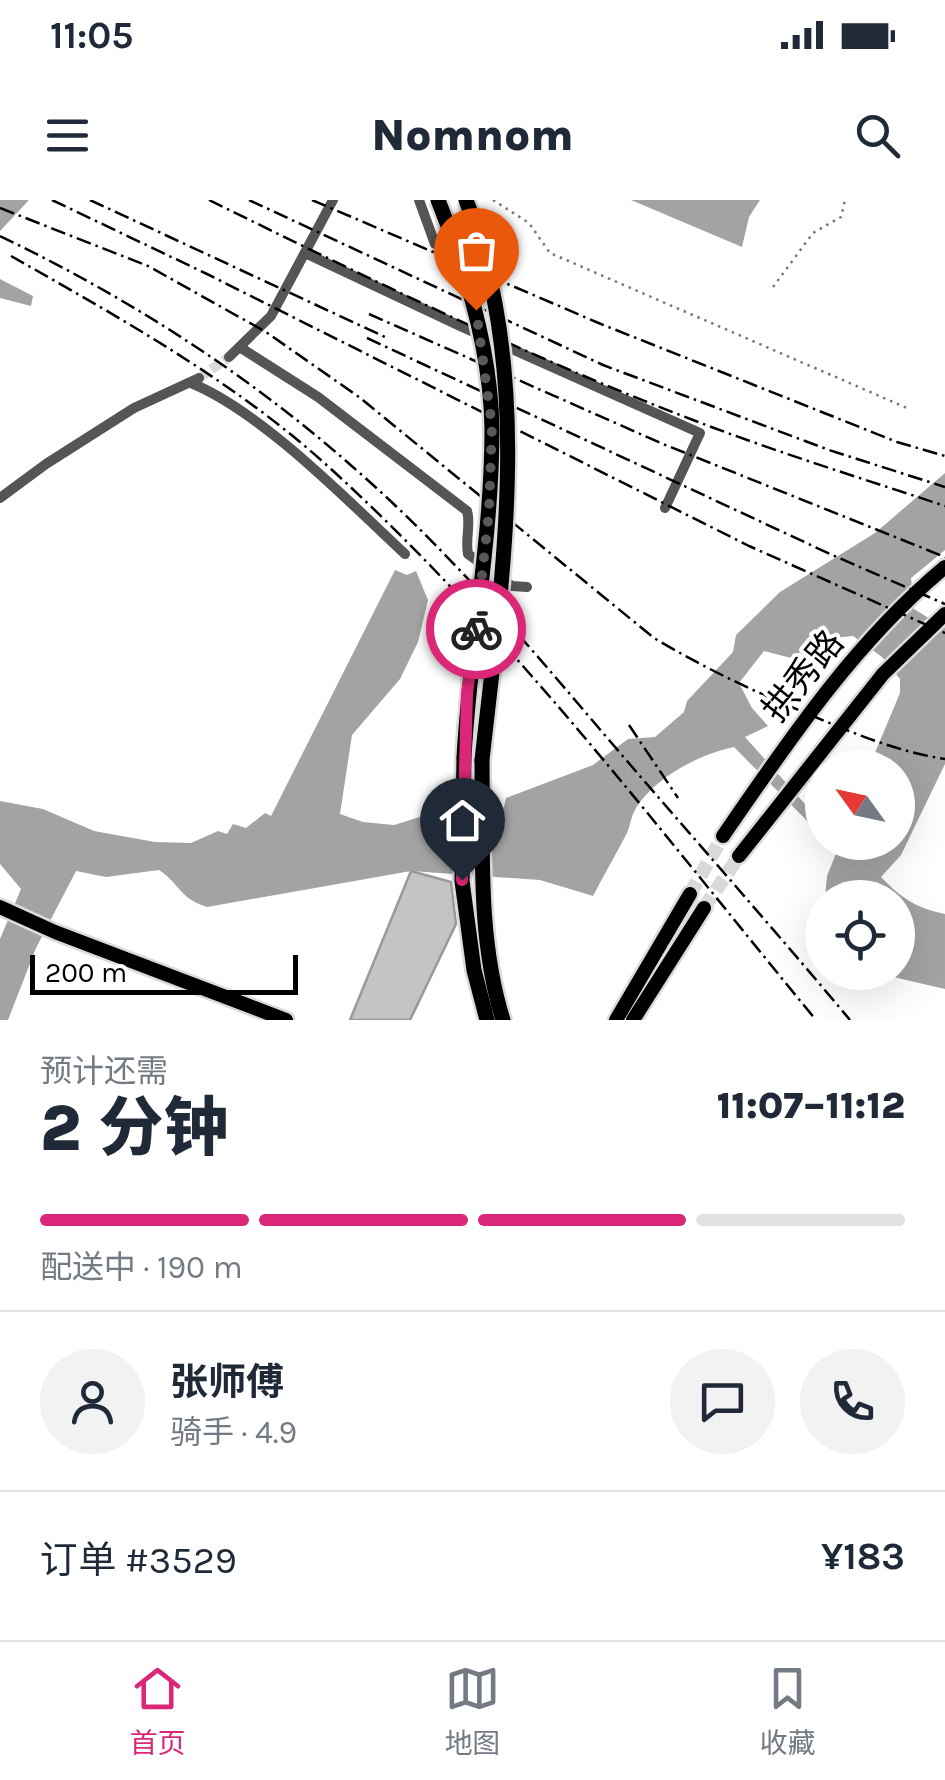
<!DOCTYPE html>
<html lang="zh">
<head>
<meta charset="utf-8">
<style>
	body { margin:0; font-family:Karla,"Noto Sans SC",sans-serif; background:#f2f2f3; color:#1f2937; height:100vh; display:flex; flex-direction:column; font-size:38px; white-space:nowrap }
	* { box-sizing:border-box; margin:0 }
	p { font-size:32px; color:#747a83 }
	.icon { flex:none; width:55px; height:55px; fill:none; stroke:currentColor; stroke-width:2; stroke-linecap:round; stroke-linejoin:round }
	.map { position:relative; height:820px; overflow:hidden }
	.details { display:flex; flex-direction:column; background:#fff; flex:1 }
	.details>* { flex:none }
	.needle { width:65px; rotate:303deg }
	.fabs { position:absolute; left:805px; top:550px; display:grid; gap:20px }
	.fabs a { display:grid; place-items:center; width:110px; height:110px; border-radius:50%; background:#fff; box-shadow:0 10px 40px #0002; font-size:50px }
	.scale { position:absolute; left:30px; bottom:25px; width:268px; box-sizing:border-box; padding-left:10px; border:5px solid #000; border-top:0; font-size:28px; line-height:35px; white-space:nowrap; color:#000; -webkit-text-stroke:8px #fff; paint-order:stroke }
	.pin { position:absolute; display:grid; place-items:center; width:85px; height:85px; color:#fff; margin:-102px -42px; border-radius:50% 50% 50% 0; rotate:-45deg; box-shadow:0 0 10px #0007 }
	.pin .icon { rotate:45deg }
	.courier { position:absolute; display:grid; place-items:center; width:100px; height:100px; margin:-50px; border:8px solid #db2777; border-radius:50%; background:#fff; color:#222; box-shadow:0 2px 12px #0007 }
	.headline em { font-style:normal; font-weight:800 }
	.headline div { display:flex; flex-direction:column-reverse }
	.headline { display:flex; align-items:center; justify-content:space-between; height:170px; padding:0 40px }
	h1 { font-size:65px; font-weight:800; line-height:75px }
	.bar { display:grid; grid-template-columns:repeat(4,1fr); gap:15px 10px; align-content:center; height:120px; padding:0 40px }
	.bar i { height:12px; border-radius:8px; background:#e0e1e3 }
	.bar .on { background:#db2777 }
	.bar p { grid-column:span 4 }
	.line { display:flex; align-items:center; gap:25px; padding:0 40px; border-top:2px solid #e0e1e3 }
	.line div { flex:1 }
	.round { display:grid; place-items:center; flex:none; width:105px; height:105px; border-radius:52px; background:#f2f2f3 }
	.status { display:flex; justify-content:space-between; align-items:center; height:70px; padding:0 50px; background:#fff; direction:ltr }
	.status svg { height:28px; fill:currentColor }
	header { display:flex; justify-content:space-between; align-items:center; height:130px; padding:0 40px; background:#fff; font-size:45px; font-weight:800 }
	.tabs { display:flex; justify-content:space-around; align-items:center; height:140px; border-top:2px solid #e0e1e3; background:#fff; font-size:28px; color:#747a83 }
	.tabs a { display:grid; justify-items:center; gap:5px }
	.tabs .on { color:#db2777 }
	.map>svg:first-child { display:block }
</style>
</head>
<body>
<div class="status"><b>11:05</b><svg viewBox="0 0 49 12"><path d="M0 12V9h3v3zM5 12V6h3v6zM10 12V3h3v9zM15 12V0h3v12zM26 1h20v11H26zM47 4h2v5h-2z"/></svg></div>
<header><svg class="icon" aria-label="menu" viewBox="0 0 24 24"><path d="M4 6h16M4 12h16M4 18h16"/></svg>Nomnom<svg class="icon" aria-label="search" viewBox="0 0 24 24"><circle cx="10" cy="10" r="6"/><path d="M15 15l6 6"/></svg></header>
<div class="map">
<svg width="945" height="820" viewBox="0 0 945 820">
	<rect width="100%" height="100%" fill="#fff"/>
	<g fill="#a3a3a3">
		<polygon points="0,0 29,0 0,31"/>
		<polygon points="631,0 760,0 749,17 742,47"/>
		<polygon points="0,79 33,96 31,106 0,98"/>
		<path d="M945,273V350L911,378L914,409L945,428V564L901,655L881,677C901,698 916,708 945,714V789L889,776L887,773L898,772V698L825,697L827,676L837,651L829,643L898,642V568L869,567L900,493V479L882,457L853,436L833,438L799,460L764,451L739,483L752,508L768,526L745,537L822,623V636L734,547C700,554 653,578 635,610C631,617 630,626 627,633C616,654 604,675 593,696L540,680L411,671L207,707C179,698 181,685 159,670L106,677L76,671L36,748L8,820H0V739L21,689L0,664V601L43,609L94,631L155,642L191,643L218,631L227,634L233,624L246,628L265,613L271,616L395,370L407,375L416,371L428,400L418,442L400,479L352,535L340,614L363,622L394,625L458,605L493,613L504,607L506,598L593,565L628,539L655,537L684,512L687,501L733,452L736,435L780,392L875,333Z"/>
	</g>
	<polygon fill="#c4c4c4" stroke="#999" stroke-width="2.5" points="411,671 451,682 456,724 410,820 350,820"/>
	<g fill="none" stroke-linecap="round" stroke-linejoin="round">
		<polyline stroke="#d9d9d9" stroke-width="10" stroke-dasharray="10 5" stroke-linecap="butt" points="199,178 229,157"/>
		<g stroke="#d9d9d9" stroke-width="14" stroke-dasharray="14 7" stroke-linecap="butt">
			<polyline points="690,694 723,636"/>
			<polyline points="704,708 739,656"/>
		</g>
		<defs>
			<g id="major">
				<path d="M723,636C789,540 855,442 945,367"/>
				<polyline points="739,656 883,474 945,414"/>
				<polyline points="0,707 55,732 286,820"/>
				<polyline points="616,820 690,694"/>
				<polyline points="633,820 704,708"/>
			</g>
			<g id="highway">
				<polyline points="464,557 462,681 474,770 487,820"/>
				<path d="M482,560C483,646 477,737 503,820"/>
			</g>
		</defs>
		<use href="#major" stroke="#dbdbdb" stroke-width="19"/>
		<use href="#highway" stroke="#dbdbdb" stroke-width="20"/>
		<g stroke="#777" stroke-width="2.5" stroke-dasharray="2.5 5" stroke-linecap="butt">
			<polyline points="493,0 529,23 550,53 907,208"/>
			<polyline points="773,87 813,33 841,17 845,0"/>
		</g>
		<g stroke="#555" stroke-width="10">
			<polyline points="419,0 435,44"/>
			<polyline points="305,53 460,126 700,233 665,308"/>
			<path d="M241,148L318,197L467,311C471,324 465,339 468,354L512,386L527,387"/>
			<polyline points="229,157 271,116 333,0"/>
			<path d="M191,183C262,212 348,301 405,354"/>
			<polyline points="0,298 46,264 134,208 199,178"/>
		</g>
		<use href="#major" stroke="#000" stroke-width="14"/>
		<use href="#highway" stroke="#000" stroke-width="15"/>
		<g stroke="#000" stroke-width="2.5" stroke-dasharray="15 5 2.5 5" stroke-linecap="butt">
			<polyline points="52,0 207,74 749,346 945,433"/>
			<polyline points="90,0 385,137"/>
			<path d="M209,0C368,78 528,157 693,220C776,252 861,278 945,306"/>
			<polyline points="249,0 603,165 829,250 945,287"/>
			<polyline points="312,0 601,124 897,242 945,256"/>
			<path d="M0,8L148,66L266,132L359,197L654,438C706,469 757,493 813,516C855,534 899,552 945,559"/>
			<path d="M0,36C127,97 248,174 354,268C446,348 524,440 603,533C685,629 769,723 850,820"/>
			<path d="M11,56C122,119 237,183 331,269C513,435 660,631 816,820"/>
			<polyline points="369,114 663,244 945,357"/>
			<polyline points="367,138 830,354 945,404"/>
			<polyline points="629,525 678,598"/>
		</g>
		<defs>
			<g id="highway-bridge">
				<path d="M438,0C467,72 491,151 492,229C492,339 470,447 464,557"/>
				<path d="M466,0C535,176 502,378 482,560"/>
			</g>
		</defs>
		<use href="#highway-bridge" stroke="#dbdbdb" stroke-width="20" stroke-linecap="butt"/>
		<use href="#highway-bridge" stroke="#000" stroke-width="15"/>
	</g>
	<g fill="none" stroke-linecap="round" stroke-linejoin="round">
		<polyline stroke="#595959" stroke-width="10" stroke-dasharray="0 18" points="476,429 489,312 492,226 476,110"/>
		<polyline stroke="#db2777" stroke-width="12" points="462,680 467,493 476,429"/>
	</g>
	<g text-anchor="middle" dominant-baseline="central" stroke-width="8" stroke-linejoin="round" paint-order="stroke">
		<g font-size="35" fill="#000" stroke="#fff">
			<text transform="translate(803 476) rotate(-51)">拱秀路</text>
		</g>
	</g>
</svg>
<div class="fabs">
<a><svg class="needle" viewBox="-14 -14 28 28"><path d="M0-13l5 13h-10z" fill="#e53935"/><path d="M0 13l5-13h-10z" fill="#747a83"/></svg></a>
<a><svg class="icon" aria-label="locate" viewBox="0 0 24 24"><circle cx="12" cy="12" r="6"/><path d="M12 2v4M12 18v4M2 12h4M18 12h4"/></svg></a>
</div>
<div class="scale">200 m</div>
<div class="pin" style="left:476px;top:110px;background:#ea580c"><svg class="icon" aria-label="bag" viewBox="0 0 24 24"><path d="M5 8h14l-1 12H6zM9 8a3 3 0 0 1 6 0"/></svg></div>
<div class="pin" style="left:462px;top:680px;background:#1f2937"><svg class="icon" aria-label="home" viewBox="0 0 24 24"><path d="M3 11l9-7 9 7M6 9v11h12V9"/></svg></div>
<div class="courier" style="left:476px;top:429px"><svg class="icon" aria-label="bike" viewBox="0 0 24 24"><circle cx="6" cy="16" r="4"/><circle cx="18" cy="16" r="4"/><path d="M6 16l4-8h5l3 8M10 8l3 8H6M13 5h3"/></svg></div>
</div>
<section class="details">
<div class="headline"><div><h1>2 分钟</h1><p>预计还需</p></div><em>11:07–11:12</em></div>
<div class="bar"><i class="on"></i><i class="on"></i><i class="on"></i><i></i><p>配送中 · 190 m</p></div>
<div class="line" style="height:180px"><a class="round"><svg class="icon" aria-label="person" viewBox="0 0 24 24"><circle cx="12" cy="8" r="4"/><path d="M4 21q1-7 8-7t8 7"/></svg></a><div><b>张师傅</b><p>骑手 · 4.9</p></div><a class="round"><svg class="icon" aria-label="chat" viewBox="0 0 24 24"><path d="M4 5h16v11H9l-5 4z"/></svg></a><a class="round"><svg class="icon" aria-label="phone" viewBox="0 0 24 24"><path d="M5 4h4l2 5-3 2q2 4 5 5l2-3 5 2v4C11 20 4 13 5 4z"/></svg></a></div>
<div class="line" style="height:130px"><div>订单 #3529</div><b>¥183</b></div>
</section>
<nav class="tabs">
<a class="on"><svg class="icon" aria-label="home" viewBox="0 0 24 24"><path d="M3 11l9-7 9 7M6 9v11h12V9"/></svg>首页</a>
<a><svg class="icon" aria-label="map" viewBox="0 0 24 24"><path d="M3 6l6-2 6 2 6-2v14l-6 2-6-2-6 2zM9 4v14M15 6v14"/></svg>地图</a>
<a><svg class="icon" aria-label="saved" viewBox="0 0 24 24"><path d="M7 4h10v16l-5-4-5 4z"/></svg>收藏</a>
</nav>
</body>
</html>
